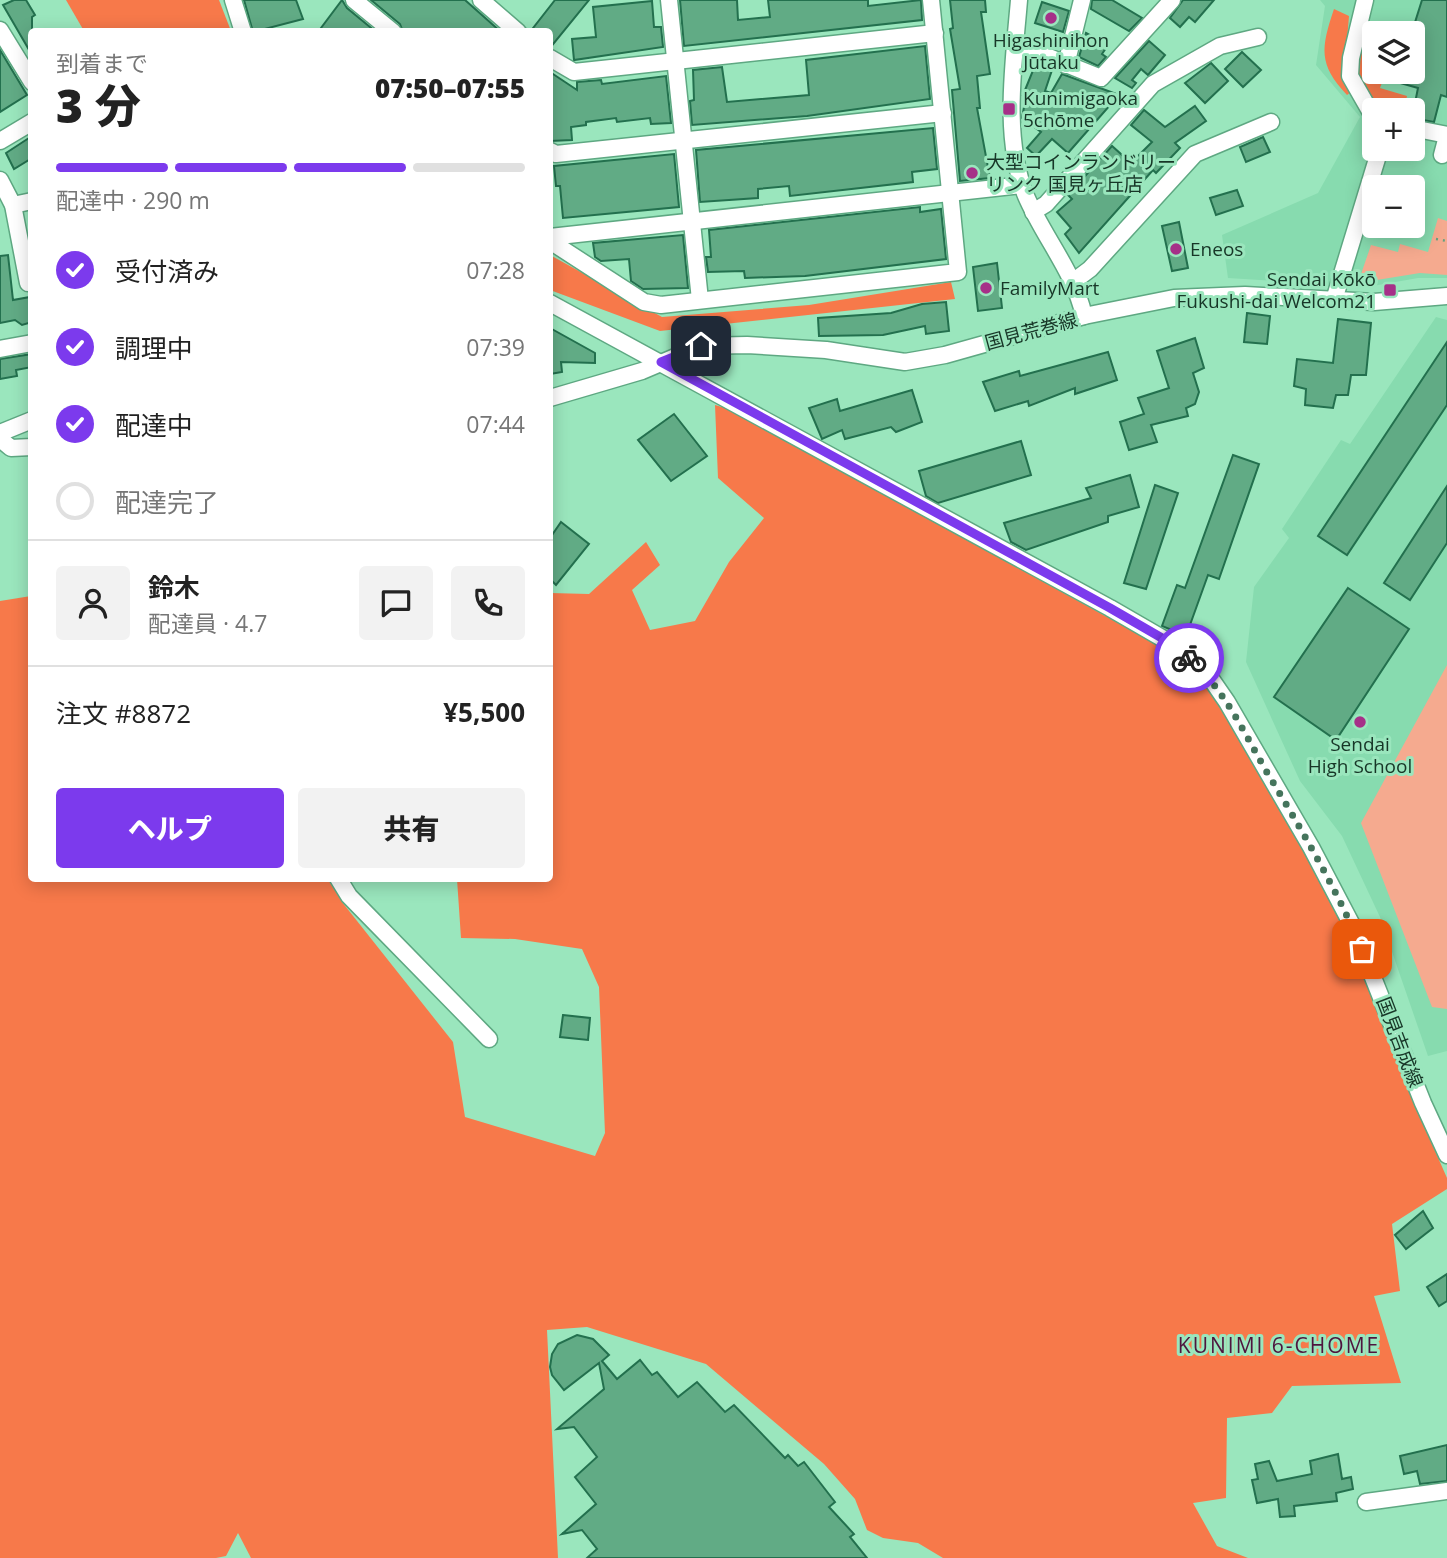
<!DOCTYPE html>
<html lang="ja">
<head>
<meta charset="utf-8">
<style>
	body { margin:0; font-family:"Open Sans","Noto Sans JP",sans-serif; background:#f2f2f2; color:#222; height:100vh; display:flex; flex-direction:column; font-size:26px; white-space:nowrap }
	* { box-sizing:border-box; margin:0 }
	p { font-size:23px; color:#767676 }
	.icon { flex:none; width:38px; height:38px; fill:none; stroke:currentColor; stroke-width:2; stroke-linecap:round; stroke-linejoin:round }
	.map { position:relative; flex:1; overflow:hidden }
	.drawer { position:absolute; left:28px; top:28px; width:525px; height:854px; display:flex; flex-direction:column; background:#fff; border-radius:7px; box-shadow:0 4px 18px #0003 }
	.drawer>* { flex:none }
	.buttons { position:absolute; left:1362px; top:21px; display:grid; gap:14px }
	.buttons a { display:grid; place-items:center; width:63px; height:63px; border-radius:7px; background:#fff; box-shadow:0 4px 18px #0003; font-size:35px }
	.pin { position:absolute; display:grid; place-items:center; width:60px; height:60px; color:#fff; margin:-30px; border-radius:14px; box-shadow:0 4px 10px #0006 }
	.courier { position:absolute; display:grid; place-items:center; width:70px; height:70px; margin:-35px; border:5px solid #7c3aed; border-radius:50%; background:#fff; color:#222; box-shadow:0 2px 9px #0007 }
	.summary em { font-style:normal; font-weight:800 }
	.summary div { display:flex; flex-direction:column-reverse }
	.summary { display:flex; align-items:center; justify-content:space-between; height:119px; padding:0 28px }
	h1 { font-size:46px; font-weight:800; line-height:52px }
	.bar { display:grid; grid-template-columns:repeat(4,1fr); gap:10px 7px; align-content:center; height:84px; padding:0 28px }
	.bar i { height:9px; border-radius:5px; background:#e0e0e0 }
	.bar .current { background:#7c3aed }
	.bar p { grid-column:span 4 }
	.line { display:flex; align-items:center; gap:18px; padding:0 28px; border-top:2px solid #e0e0e0 }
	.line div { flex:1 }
	.round { display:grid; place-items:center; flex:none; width:74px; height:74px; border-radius:7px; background:#f2f2f2 }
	ol { padding:0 28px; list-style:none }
	li { display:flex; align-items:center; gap:21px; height:77px }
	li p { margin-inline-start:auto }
	li .icon { padding:7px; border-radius:50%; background:#7c3aed; color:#fff; stroke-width:4 }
	li:last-child { color:#767676 }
	li i { width:38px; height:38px; border:4px solid #e0e0e0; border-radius:50% }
	.cta { display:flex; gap:14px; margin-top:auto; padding:14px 28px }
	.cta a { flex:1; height:80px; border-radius:7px; background:#7c3aed; color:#fff; font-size:28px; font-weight:800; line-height:80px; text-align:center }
	.cta a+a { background:#f2f2f2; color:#222 }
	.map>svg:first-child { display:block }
</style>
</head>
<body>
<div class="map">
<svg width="1447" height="1558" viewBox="0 0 1447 1558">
	<rect width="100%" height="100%" fill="#9ae6bd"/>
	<g fill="#87dbaf" fill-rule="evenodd">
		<path d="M1320,0H1447V278H1418L1367,287L1228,278L1222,235L1318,193L1360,117L1316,65L1325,6ZM1374,33H1412V72H1374ZM1374,110H1412V149H1374ZM1374,187H1412V226H1374Z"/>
		<polygon points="1436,317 1447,320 1447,1051 1428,1056 1380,917 1342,836 1300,781 1246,662 1254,587 1289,538 1282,529 1341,440 1350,444"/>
	</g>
	<g fill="#f5aa8f">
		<polygon points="1438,218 1447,221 1447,275 1420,273 1358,283 1371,245 1398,252 1400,244 1428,252"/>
		<polygon points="1447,665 1447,1009 1432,1007 1361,823"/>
	</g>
	<g fill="#f7794a">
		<polygon points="66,0 219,0 231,31 84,31"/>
		<path d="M1334,9L1349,16L1345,63L1351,92L1347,95C1318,64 1321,48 1334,9Z"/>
		<polygon points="1364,33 1374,37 1374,72 1386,72 1380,88 1407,96 1404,110 1378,110 1358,76"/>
		<polygon points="550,255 662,317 809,305 951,282 955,299 660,331 550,290"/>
		<polygon points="715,405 732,410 1167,650 1209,686 1298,839 1346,930 1413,1101 1447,1178 1447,1189 1392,1224 1400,1291 1374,1296 1401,1383 1292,1386 1272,1413 1227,1418 1226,1498 1193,1503 1217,1546 1248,1558 943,1558 918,1543 883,1538 867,1530 855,1499 824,1464 706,1364 587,1327 547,1330 558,1558 251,1558 238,1533 226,1556 216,1558 0,1558 0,601 31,596 32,878 328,879 342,902 453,1042 465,1117 595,1156 605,1133 599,987 582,949 515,939 461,938 457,879 550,878 550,593 589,594 646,542 660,565 632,590 650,630 695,621 729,562 764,518 718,478"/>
	</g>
	<g fill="#61ab85" stroke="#23704e" stroke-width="2">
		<polygon points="14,0 26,0 35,15 32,17 32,55 3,5"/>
		<polygon points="244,0 296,0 303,19 253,32"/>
		<polygon points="342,0 347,8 376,32 318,32"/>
		<polygon points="371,0 465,0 501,32 403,32 400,24"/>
		<polygon points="555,0 589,0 550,48 550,32 530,32"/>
		<polygon points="680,0 737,0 738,20 770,17 768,0 868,0 868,6 921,0 922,20 684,46"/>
		<polygon points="950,0 985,0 986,12 981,12 990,74 977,76 980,108 977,108 990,178 960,181 952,90 960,89 950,29 953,28"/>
		<polygon points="1092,0 1112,0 1142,18 1129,31 1091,9"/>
		<polygon points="1183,0 1214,0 1195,22 1189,17 1180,27 1170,18"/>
		<polygon points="1422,0 1447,0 1447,97 1441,95 1434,122 1412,118 1418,88 1397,82 1401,72 1412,72 1412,32"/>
		<polygon points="652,1 654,27 661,27 663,47 574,60 572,39 596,37 593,7"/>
		<polygon points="1042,2 1069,11 1063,32 1035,23"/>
		<polygon points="1086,33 1108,45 1102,54 1106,57 1098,66 1079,57"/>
		<polygon points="1149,41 1165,55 1148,75 1141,69 1132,80 1136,83 1132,88 1115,78"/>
		<polygon points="925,46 930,99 807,116 692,125 690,101 694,100 693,70 722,67 727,102 809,95 806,60"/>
		<polygon points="0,50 27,95 0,112"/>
		<polygon points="1242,52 1261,70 1243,87 1225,69"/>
		<polygon points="1036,63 1052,70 1045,91 1051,93 1062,74 1119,95 1068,153 1052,139 1036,156 1027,148 1041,132 1022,118 1026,96 1023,95"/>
		<polygon points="1211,63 1228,81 1205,103 1185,83"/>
		<polygon points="550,72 577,90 577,82 601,80 602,84 666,76 671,123 651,124 650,118 617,122 616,118 586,122 586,125 571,127 572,140 550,141"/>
		<polygon points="1195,106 1206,121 1175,143 1180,148 1156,173 1153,170 1079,253 1065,234 1071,228 1057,212 1072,199 1068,195 1112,146 1131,163 1152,142 1131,125 1144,110 1165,127"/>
		<polygon points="933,128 937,169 912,172 913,182 790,196 789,186 758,189 758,198 700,202 696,150"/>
		<polygon points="32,136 32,158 14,169 6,153"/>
		<polygon points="1263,137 1270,152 1246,162 1240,147"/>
		<polygon points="674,154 679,207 563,218 560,186 556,186 554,166"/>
		<polygon points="1237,190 1243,206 1216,215 1210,198"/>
		<polygon points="920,207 920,212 941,209 946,259 805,276 745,278 744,271 708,272 706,257 711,257 709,230"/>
		<polygon points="1179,222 1188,268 1172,271 1162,226"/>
		<polygon points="683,235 688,288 643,289 631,281 629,259 601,261 595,257 593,243"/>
		<polygon points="8,255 13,300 30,297 32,306 32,322 22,325 15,320 0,323 0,256"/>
		<polygon points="997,263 1002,308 978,311 973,267"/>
		<polygon points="946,302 949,331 926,334 925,326 883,335 819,336 818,318 891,313 922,304"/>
		<polygon points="1247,313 1270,316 1267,344 1244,342"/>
		<polygon points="1338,319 1371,323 1366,375 1351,375 1348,395 1336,395 1333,408 1305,405 1306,389 1294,386 1297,359 1333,363"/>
		<polygon points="550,328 595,353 595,363 561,362 562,372 550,374"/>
		<polygon points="1195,338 1204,368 1193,373 1199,392 1195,404 1186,408 1188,416 1151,425 1157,442 1129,450 1120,422 1144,414 1138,398 1169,388 1157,351"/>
		<polygon points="1447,342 1447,405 1347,555 1318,536"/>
		<polygon points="1108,352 1117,380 1075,394 1075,388 1029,406 1028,401 995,411 983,382 1019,371 1020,376"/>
		<polygon points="32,354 32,367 16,370 17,376 0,379 0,359"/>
		<polygon points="912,390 922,422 896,432 891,427 845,439 842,430 822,439 809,408 837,399 840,411"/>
		<polygon points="674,414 707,456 671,481 638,440"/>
		<polygon points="1021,441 1031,475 938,503 926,496 919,471"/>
		<polygon points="1233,455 1259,464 1219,579 1208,575 1186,636 1162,626 1177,585 1185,588"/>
		<polygon points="1130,475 1139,507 1108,516 1108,522 1026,550 1011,542 1004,523 1091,498 1086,488"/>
		<polygon points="1155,485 1178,493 1146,589 1124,583"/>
		<polygon points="1447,486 1447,543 1410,600 1384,583"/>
		<polygon points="561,522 589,544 556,585 550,579 550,538"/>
		<polygon points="1348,588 1409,629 1336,740 1274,697"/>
		<polygon points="563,1015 590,1018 588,1040 560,1037"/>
		<polygon points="1423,1211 1433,1228 1406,1249 1395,1235"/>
		<polygon points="1447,1274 1447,1301 1439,1306 1427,1287"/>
		<polygon points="577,1335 593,1339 609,1355 602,1361 617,1379 640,1360 652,1375 657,1372 678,1397 697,1382 725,1412 734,1405 785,1458 788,1455 798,1466 804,1462 835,1502 829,1507 854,1534 850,1537 867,1558 587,1558 597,1549 582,1530 562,1534 596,1504 575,1477 597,1457 574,1427 557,1429 604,1389 599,1363 564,1390 552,1375 550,1367 552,1354 558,1344"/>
		<polygon points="1447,1445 1447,1481 1420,1484 1417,1471 1404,1474 1400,1456"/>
		<polygon points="1338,1454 1342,1479 1351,1477 1353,1489 1336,1493 1337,1501 1294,1506 1295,1516 1280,1517 1278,1499 1257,1503 1252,1480 1258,1479 1255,1464 1269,1461 1277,1481 1312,1474 1310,1461"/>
	</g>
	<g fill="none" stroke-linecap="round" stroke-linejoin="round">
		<defs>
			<g id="minor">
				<polyline points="233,0 243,32"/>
				<polyline points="354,0 393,32"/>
				<polyline points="481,0 518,32"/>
				<polyline points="669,0 700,300"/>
				<path d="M1019,0C1014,62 1002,137 1026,196C1044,238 1074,271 1084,316"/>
				<polyline points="1365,0 1351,58 1350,76 1374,118"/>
				<polyline points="0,30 32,82"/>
				<polyline points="1016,44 1101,78 1172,0"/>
				<polyline points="550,58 574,72 935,33"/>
				<polyline points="1066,65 1082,0"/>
				<polyline points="1412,128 1447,135"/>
				<polyline points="0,141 32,122"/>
				<polyline points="550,151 556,154 943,113"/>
				<polyline points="1442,155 1447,136"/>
				<polyline points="0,180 13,205 28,283 32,283"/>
				<polyline points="13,205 32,201"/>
				<polyline points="1033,212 1046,204 1153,84 1220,46 1258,37"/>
				<polyline points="550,237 1022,185"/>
				<polyline points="550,241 644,302 661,305 958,272 931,0"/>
				<polyline points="1074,281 1090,269 1195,154 1271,122"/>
				<polyline points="1334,300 1380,149"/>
				<polyline points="550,303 1110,608 1174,645 1207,673 1227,702 1311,847 1353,927 1423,1103 1447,1155"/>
				<polyline points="0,349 32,343"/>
				<polyline points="550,398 642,371 701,346 747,345 826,350 905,362 945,355 1084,316 1174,298 1245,295 1374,302 1447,296"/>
				<polyline points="0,433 32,420"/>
				<polyline points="0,439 11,448 32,447"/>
				<polyline points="338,878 349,896 489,1039"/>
				<polyline points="1366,1502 1447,1491"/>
			</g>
		</defs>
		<use href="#minor" stroke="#5ea882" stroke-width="19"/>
		<polyline stroke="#66a081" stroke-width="2.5" stroke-dasharray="2 5" stroke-linecap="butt" points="1436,239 1447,241"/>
		<use href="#minor" stroke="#fff" stroke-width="16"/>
	</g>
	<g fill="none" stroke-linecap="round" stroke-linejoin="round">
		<path stroke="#45745c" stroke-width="7" stroke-dasharray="0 12.6" d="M1189,658C1223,688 1243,730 1265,769C1300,827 1335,886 1362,949"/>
		<polyline stroke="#7c3aed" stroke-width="9" points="701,346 661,362 1110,608 1174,645 1189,658"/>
	</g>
	<g fill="#a63088" stroke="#9ae6bd" stroke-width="2.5">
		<circle cx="1051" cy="18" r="7"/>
		<rect x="1002" y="102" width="14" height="14" rx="3.5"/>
		<circle cx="972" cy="173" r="7"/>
		<circle cx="1176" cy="249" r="7"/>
		<circle cx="986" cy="288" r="7"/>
		<rect x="1383" y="283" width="14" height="14" rx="3.5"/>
		<circle cx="1360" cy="722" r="7"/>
	</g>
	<g text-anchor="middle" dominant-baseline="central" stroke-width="6" stroke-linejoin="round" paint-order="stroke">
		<g font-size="19" fill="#173627" stroke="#9ae6bd" text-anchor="start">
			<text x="1051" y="40" text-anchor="middle">Higashinihon<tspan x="1051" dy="22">Jūtaku</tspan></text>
			<text x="1023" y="98">Kunimigaoka<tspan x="1023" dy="22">5chōme</tspan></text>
			<text x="986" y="162">大型コインランドリー<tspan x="986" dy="22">リンク 国見ヶ丘店</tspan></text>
			<text x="1190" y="249">Eneos</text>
			<text x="1376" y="279" text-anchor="end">Sendai Kōkō<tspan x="1376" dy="22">Fukushi-dai Welcom21</tspan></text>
			<text x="1000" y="288">FamilyMart</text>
			<text x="1360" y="744" text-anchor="middle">Sendai<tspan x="1360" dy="22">High School</tspan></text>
		</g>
		<g font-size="19" fill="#173627" stroke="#9ae6bd">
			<text transform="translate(1031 331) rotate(-15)">国見荒巻線</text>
			<text transform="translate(1400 1042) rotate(69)">国見吉成線</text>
		</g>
		<g font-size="21" letter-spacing="2" fill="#4e153e" stroke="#9ae6bd">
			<text x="1279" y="1345">KUNIMI 6-CHOME</text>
		</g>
	</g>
</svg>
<div class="buttons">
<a><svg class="icon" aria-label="layers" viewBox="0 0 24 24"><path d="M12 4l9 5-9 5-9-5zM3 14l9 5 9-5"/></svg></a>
<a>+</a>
<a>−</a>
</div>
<div class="pin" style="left:1362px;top:949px;background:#ea580c"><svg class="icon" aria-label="bag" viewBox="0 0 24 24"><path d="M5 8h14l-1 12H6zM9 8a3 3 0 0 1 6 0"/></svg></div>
<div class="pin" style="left:701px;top:346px;background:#1f2937"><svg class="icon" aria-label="home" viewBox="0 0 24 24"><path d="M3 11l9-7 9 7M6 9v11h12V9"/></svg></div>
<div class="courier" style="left:1189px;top:658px"><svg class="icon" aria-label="bike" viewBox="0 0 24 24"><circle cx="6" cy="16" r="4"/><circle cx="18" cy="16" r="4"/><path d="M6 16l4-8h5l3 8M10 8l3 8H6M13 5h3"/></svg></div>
<section class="drawer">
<div class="summary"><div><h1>3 分</h1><p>到着まで</p></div><em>07:50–07:55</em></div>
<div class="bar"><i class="current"></i><i class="current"></i><i class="current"></i><i></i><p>配達中 · 290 m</p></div>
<ol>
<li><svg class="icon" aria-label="check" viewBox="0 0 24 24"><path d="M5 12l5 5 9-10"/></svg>受付済み<p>07:28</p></li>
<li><svg class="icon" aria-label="check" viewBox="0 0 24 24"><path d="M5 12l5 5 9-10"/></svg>調理中<p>07:39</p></li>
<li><svg class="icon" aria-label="check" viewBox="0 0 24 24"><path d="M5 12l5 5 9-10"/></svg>配達中<p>07:44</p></li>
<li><i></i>配達完了</li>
</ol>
<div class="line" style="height:126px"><a class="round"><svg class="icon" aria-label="person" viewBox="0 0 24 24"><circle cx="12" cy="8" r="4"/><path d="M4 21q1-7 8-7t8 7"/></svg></a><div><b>鈴木</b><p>配達員 · 4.7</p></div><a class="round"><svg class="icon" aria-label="chat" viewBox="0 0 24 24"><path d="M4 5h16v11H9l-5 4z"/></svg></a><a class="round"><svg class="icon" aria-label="phone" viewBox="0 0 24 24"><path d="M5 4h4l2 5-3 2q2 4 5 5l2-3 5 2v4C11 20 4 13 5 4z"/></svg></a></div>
<div class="line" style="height:91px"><div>注文 #8872</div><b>¥5,500</b></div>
<div class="cta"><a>ヘルプ</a><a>共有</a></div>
</section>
</div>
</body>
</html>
